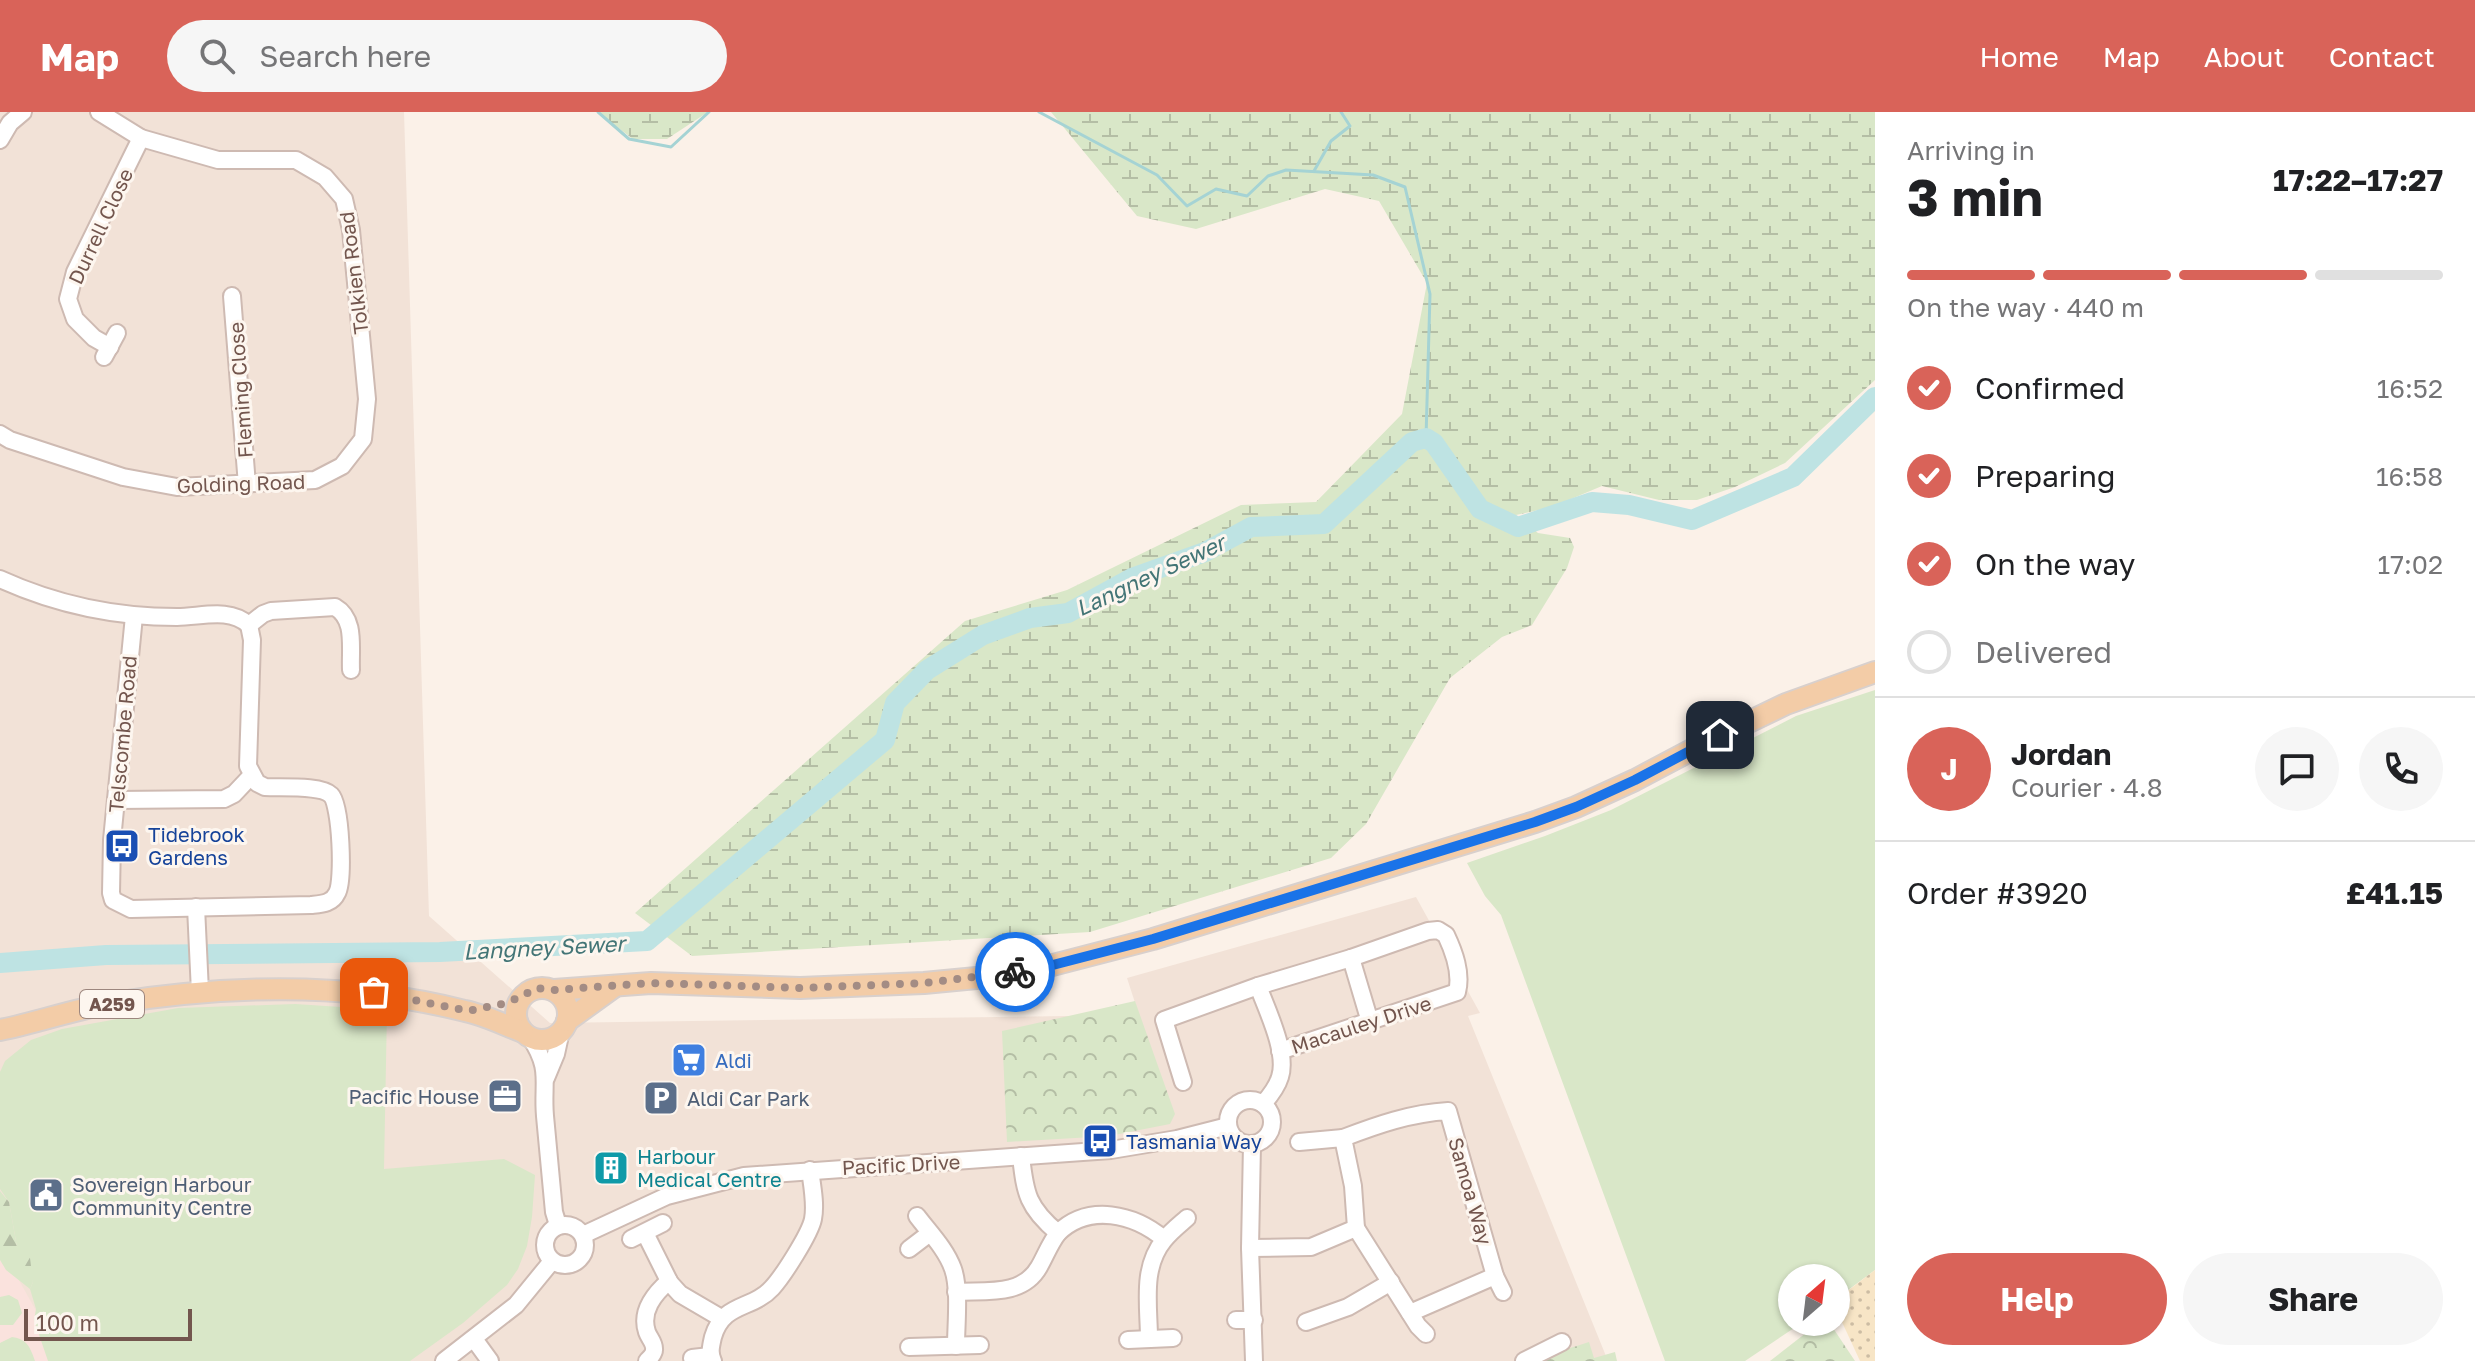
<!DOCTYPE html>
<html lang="en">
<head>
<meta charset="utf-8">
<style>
	body { margin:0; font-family:"Golos Text",sans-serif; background:#f6f6f6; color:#202124; height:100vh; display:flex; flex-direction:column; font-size:30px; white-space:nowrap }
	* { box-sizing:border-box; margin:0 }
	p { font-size:26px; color:#757577 }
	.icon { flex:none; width:44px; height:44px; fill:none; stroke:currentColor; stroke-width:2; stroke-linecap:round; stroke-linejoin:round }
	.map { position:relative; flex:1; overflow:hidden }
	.panel { display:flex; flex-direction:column; background:#fff; width:600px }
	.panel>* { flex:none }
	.needle { width:52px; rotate:28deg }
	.fabs { position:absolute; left:1778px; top:1152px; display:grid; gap:16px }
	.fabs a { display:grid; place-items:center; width:72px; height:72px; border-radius:50%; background:#fff; box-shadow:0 2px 6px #0004; font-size:40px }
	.scale { position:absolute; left:24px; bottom:20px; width:168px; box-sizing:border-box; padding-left:8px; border:4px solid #73564e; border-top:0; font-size:22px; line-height:28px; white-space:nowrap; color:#73564e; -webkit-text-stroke:6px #fdf6ef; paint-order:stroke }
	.pin { position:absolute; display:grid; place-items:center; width:68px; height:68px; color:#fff; margin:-34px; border-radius:16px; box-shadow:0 4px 12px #0006 }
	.courier { position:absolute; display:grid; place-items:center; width:80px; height:80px; margin:-40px; border:6px solid #1a73e8; border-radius:50%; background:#fff; color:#222; box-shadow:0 2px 10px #0007 }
	.summary em { font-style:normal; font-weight:700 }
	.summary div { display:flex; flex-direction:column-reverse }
	.summary { display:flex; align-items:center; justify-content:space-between; height:136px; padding:0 32px }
	h1 { font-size:52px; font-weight:700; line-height:60px }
	.bar { display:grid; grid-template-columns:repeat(4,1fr); gap:12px 8px; align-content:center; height:96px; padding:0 32px }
	.bar i { height:10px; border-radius:6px; background:#e0e0e0 }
	.bar .selected { background:#d96359 }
	.bar p { grid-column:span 4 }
	.line { display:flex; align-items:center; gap:20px; padding:0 32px; border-top:2px solid #e0e0e0 }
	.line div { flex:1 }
	.round { display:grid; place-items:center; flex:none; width:84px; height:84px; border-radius:42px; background:#f6f6f6 }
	ol { padding:0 32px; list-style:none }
	li { display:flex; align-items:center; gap:24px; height:88px }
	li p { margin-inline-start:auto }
	li .icon { padding:8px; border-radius:50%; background:#d96359; color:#fff; stroke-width:4 }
	li:last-child { color:#757577 }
	li i { width:44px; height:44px; border:4px solid #e0e0e0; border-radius:50% }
	.cta { display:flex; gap:16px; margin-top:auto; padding:16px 32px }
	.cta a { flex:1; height:92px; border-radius:48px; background:#d96359; color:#fff; font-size:32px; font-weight:700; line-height:92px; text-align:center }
	.cta a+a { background:#f6f6f6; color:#202124 }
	header { display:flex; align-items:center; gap:48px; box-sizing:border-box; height:112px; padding:0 40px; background:#d96359; color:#fff }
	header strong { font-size:38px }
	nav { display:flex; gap:44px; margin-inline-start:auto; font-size:28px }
	.search { width:560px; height:72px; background:#f6f6f6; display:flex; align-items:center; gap:20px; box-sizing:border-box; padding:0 28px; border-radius:44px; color:#757577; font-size:30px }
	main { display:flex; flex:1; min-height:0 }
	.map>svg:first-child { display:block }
</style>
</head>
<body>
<header>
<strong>Map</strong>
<div class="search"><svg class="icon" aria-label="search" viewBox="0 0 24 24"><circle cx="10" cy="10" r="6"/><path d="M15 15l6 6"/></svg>Search here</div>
<nav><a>Home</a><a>Map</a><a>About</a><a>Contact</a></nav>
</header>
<main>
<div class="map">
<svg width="1875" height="1249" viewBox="0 0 1875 1249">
	<defs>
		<pattern id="forest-firs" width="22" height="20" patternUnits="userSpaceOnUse" patternTransform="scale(2)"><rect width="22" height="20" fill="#d9e7c8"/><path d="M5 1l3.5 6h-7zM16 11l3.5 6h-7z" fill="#b4bea5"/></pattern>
		<pattern id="wetland-marsh" width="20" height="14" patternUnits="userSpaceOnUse" patternTransform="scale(2)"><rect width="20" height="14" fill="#d9e7c8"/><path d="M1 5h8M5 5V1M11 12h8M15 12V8" fill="none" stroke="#b4bea5"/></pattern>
		<pattern id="sand-dots" width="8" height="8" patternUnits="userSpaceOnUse" patternTransform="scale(2)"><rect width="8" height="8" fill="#f7e5c6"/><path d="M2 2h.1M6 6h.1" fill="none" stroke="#ccbca3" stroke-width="1.8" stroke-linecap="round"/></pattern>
		<pattern id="park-crowns" width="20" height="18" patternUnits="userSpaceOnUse" patternTransform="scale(2)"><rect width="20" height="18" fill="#d9e7c8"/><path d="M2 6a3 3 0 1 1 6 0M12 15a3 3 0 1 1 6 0" fill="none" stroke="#b4bea5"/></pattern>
	</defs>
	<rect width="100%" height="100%" fill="#fbf1e8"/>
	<polygon fill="#f2e2d7" points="0,0 404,0 429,804 550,911 1139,903 1127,866 1416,785 1480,901 1468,904 1608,1249 0,1249"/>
	<polygon fill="#fae2dd" points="0,1134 64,1249 0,1249"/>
	<g fill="#d9e7c8">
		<polygon points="1875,578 1875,1158 1836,1187 1836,1166 1792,1166 1792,1210 1803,1210 1745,1249 1665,1249 1501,803 1485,784 1467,751 1545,724 1611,698 1796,604"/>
		<polygon points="295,892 387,898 384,1057 504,1047 535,1063 532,1105 527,1134 518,1157 507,1173 463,1211 410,1249 48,1249 34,1208 36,1197 30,1177 33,1170 17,1135 9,1090 0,1077 0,960 5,949 31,928 62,917 178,896"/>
		<polygon points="9,1183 18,1188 22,1201 13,1213 0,1213 0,1185"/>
		<path d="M12,1225C27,1227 30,1235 35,1249H0V1231Z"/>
	</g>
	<polygon fill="url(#forest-firs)" points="0,1079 9,1090 17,1135 30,1146 33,1170 30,1177 6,1158 0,1148"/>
	<g fill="url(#wetland-marsh)">
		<polygon points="597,0 708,0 667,27 633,27"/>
		<polygon points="1051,0 1875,0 1875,268 1785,351 1735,375 1697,388 1659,388 1602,374 1552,395 1516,403 1538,421 1570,426 1574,435 1567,456 1532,513 1502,525 1450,566 1366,712 1331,746 1090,820 692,844 635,801 965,509 1067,478 1241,393 1316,390 1402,302 1427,171 1379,89 1325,77 1196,117 1137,104"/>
	</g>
	<polygon fill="url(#sand-dots)" points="1875,1158 1875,1249 1860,1249 1842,1210 1837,1187"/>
	<g fill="url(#park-crowns)">
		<polygon points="1135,889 1175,1002 1170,1012 1109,1024 1007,1030 1002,919"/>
		<polygon points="1820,1210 1829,1210 1855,1249 1770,1249"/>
		<polygon points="1589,1230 1594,1246 1615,1240 1617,1249 1545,1249 1558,1240"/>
	</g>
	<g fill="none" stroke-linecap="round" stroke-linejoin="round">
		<g stroke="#a5d3d4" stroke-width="3">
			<polyline points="598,0 629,27 671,35 709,0"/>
			<polyline points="1039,0 1157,63 1187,94 1216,77 1247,84 1268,64 1286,58 1373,63 1405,75 1430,182 1426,326"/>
			<polyline points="1314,59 1331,29 1350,14 1341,0"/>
		</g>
		<polyline stroke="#bee3e3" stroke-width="20" points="0,851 106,843 440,840 647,829 885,628 895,591 927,558 983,523 1030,506 1068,501 1132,466 1205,440 1251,415 1324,412 1412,330 1426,326 1434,331 1480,397 1518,415 1592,390 1629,393 1692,408 1793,365 1875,285"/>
		<defs>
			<g id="minor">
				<polyline points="0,28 10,11 23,0"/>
				<polyline points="232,184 247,373"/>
				<polyline points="110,235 94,226 75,207 68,187 75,160 141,26"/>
				<polyline points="104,245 117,221"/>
				<polyline points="0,322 10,328 123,365 177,375 315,368 342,354 363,327 367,287 351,118 344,87 325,65 296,48 218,48 141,26 99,0"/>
				<path d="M0,467C57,493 114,505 177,505C201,505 229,495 249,513"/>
				<path d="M134,504L112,728L111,781L113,788L131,797L311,793C321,792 332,792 337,781C344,769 341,693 331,683C321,673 281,676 265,675L257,671L248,654L252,528L249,513"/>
				<path d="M249,513L263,502L271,499L335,495C356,507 350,535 351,558"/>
				<polyline points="116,688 224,687 234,682 251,664"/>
				<polyline points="196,795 200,880"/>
				<path d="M1258,874C1267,898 1288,941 1280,965C1277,975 1270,984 1263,992"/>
				<path d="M530,925C552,958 542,970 545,1004C548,1036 551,1068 554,1100L558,1113"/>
				<path d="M1280,939L1457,880C1462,861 1454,840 1446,823L1438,818L1428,819L1351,846L1370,910"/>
				<polyline points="546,966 556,942 561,919"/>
				<polyline points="1183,970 1164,908 1258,874 1351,846"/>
				<circle cx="1250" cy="1010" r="22"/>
				<polyline points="1299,1030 1343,1026"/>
				<polyline points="1252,1032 1250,1136 1254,1249"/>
				<path d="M917,1104C929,1120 946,1137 953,1157C960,1177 956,1212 956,1234"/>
				<circle cx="565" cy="1133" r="20"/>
				<polyline points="1356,1116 1418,1214 1426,1222"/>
				<polyline points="645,1121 670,1171 680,1182 721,1206"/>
				<path d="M1058,1121C1089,1091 1134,1102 1164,1127"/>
				<polyline points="583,1123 667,1084 744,1064 1111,1038 1177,1027 1228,1014"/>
				<polyline points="631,1127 663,1111"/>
				<path d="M1250,1136L1311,1135L1356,1116L1353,1074L1343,1026C1377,1013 1411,1001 1448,999L1495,1164L1503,1180"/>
				<polyline points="909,1137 930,1121"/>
				<path d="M956,1180C984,1178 1022,1185 1039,1155C1046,1143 1049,1133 1058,1121C1028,1096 1025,1082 1021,1044"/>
				<polyline points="1410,1201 1495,1164"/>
				<polyline points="1236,1208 1254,1208"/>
				<polyline points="1306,1210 1348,1195 1391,1170"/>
				<polyline points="474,1227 490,1249"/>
				<path d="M1149,1227C1149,1194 1141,1156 1164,1128C1170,1120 1179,1113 1187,1106"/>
				<polyline points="1128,1228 1173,1226"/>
				<polyline points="909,1235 980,1233"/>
				<polyline points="692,1246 710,1244"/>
				<polyline points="444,1249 516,1193 552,1149"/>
				<path d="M647,1249C650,1246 654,1242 654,1238C655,1231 649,1226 647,1220C640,1199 654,1182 669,1169"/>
				<path d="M713,1249C709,1241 711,1234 713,1225C723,1190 752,1198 772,1176C783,1164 810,1122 813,1107C816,1092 812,1073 810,1058"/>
				<polyline points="1524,1249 1562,1230"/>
			</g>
			<g id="major">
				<circle cx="542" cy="902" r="26"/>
				<polyline points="554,878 651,871 800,876 924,871 987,865 1045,855 1153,827 1535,710 1576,695 1635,668 1699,634 1786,592 1875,560"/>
				<polyline points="567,909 614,875"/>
				<path d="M0,918C36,911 71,898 107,892C225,873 348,869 465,899C485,903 504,913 523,920"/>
			</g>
		</defs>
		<use href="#minor" stroke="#cebab2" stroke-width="20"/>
		<use href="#major" stroke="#d8d0cd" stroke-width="24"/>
		<use href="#minor" stroke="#fff" stroke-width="16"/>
		<use href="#major" stroke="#f3cca7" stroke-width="20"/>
	</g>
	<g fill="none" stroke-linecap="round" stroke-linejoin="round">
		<polyline stroke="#a38c84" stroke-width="8" stroke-dasharray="0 14.4" points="374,880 468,899 502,892 521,885 536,876 554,878 651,871 800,876 924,871 1015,860"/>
		<polyline stroke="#1a73e8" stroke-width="10" points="1015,860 1045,855 1153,827 1535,710 1576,695 1635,668 1720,623"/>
	</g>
	<defs>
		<symbol id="bus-square" viewBox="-11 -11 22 22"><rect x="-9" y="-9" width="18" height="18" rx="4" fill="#1a4fb4" stroke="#fdf6ef"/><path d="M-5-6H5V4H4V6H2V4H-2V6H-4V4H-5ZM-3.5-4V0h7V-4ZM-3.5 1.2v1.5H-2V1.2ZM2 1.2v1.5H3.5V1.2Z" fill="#fff"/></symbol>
		<symbol id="supermarket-square" viewBox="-11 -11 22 22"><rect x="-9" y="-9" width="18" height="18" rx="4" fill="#3f7fe0" stroke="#fdf6ef"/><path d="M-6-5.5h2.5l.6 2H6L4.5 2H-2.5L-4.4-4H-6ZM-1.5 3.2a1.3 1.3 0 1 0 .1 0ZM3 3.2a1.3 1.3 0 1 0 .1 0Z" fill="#fff"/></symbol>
		<symbol id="office-square" viewBox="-11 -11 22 22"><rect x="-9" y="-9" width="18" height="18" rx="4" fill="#5c6f8a" stroke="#fdf6ef"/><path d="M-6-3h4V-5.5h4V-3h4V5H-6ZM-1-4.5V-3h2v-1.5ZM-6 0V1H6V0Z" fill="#fff"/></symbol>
		<symbol id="parking-square" viewBox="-11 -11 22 22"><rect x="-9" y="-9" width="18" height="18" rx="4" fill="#5c6f8a" stroke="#fdf6ef"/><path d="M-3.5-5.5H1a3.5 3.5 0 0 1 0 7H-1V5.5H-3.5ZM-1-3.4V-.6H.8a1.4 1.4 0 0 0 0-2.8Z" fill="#fff"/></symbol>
		<symbol id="building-square" viewBox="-11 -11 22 22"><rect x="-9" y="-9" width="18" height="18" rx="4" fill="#0f9aa8" stroke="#fdf6ef"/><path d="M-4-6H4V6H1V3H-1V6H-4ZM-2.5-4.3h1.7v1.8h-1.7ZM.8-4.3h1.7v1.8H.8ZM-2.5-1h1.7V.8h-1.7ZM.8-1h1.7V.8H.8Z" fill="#fff"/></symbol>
		<symbol id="civic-square" viewBox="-11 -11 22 22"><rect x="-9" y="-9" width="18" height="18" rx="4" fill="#5c6f8a" stroke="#fdf6ef"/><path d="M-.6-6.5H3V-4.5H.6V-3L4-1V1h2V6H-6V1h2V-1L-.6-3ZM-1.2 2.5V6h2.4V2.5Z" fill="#fff"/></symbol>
	</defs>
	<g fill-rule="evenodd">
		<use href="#bus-square" x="102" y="714" width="40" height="40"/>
		<use href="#supermarket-square" x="669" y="928" width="40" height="40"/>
		<use href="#office-square" x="485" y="964" width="40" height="40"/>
		<use href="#parking-square" x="641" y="966" width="40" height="40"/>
		<use href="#bus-square" x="1080" y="1009" width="40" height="40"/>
		<use href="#building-square" x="591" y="1036" width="40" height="40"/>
		<use href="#civic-square" x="26" y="1063" width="40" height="40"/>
	</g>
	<g text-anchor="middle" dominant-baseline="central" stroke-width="6" stroke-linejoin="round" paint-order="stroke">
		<rect fill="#fdf6ef" stroke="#9c867e" stroke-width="2" x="80" y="878" width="64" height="28" rx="6"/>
		<g font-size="18" font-weight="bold" fill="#73564e">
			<text x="112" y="892">A259</text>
		</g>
		<g font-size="20" fill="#73564e" stroke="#fdf6ef">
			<text transform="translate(100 114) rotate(-65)">Durrell Close</text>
			<text transform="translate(353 161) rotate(-97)">Tolkien Road</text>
			<text transform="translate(240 278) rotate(-94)">Fleming Close</text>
			<text transform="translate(241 371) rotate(-2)">Golding Road</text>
			<text transform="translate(122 622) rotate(-85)">Telscombe Road</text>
			<text transform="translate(1361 912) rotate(-18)">Macauley Drive</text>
			<text transform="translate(901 1052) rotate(-3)">Pacific Drive</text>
			<text transform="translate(1471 1079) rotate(74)">Samoa Way</text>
		</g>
		<g font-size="20" fill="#164399" stroke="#fdf6ef" text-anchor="start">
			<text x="148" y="722">Tidebrook<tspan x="148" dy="23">Gardens</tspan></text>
			<text x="1126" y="1029">Tasmania Way</text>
		</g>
		<g font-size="20" fill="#366cbe" stroke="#fdf6ef" text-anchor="start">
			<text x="715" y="948">Aldi</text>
		</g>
		<g font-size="20" fill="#4e5e75" stroke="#fdf6ef" text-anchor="start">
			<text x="479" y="984" text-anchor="end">Pacific House</text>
			<text x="687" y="986">Aldi Car Park</text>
			<text x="72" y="1072">Sovereign Harbour<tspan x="72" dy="23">Community Centre</tspan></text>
		</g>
		<g font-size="20" fill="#0d838f" stroke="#fdf6ef" text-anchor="start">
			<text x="637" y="1044">Harbour<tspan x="637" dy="23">Medical Centre</tspan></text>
		</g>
		<g font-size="22" font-style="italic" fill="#437576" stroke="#fdf6ef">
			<text transform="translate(1150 463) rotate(-25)">Langney Sewer</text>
			<text transform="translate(544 835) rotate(-3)">Langney Sewer</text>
		</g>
	</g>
</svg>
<div class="fabs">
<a><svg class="needle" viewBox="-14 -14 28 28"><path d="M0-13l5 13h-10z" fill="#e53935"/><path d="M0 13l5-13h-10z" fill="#757577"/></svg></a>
</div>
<div class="scale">100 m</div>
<div class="pin" style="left:374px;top:880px;background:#ea580c"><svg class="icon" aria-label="bag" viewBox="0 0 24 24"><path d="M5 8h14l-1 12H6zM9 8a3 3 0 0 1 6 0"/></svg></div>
<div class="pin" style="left:1720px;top:623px;background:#1f2937"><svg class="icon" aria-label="home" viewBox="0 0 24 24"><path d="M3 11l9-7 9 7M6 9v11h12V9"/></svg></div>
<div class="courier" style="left:1015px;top:860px"><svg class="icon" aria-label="bike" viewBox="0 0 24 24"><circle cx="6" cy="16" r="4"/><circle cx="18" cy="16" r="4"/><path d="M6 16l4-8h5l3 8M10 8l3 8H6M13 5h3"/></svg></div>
</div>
<section class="panel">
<div class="summary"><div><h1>3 min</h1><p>Arriving in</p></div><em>17:22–17:27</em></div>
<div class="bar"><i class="selected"></i><i class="selected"></i><i class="selected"></i><i></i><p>On the way · 440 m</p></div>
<ol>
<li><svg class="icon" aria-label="check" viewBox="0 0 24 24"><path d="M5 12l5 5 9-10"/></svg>Confirmed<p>16:52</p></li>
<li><svg class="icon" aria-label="check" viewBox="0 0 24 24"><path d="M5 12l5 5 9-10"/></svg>Preparing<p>16:58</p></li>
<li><svg class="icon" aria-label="check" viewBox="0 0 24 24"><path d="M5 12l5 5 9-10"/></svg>On the way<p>17:02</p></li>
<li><i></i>Delivered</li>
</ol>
<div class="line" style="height:144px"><b class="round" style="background:#d96359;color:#fff">J</b><div><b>Jordan</b><p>Courier · 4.8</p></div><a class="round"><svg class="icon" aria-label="chat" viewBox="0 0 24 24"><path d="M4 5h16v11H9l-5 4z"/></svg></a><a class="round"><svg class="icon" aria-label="phone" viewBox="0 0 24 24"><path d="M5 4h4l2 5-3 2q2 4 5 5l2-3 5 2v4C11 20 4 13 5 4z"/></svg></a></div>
<div class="line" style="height:104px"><div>Order #3920</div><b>£41.15</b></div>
<div class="cta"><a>Help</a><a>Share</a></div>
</section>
</main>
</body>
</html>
